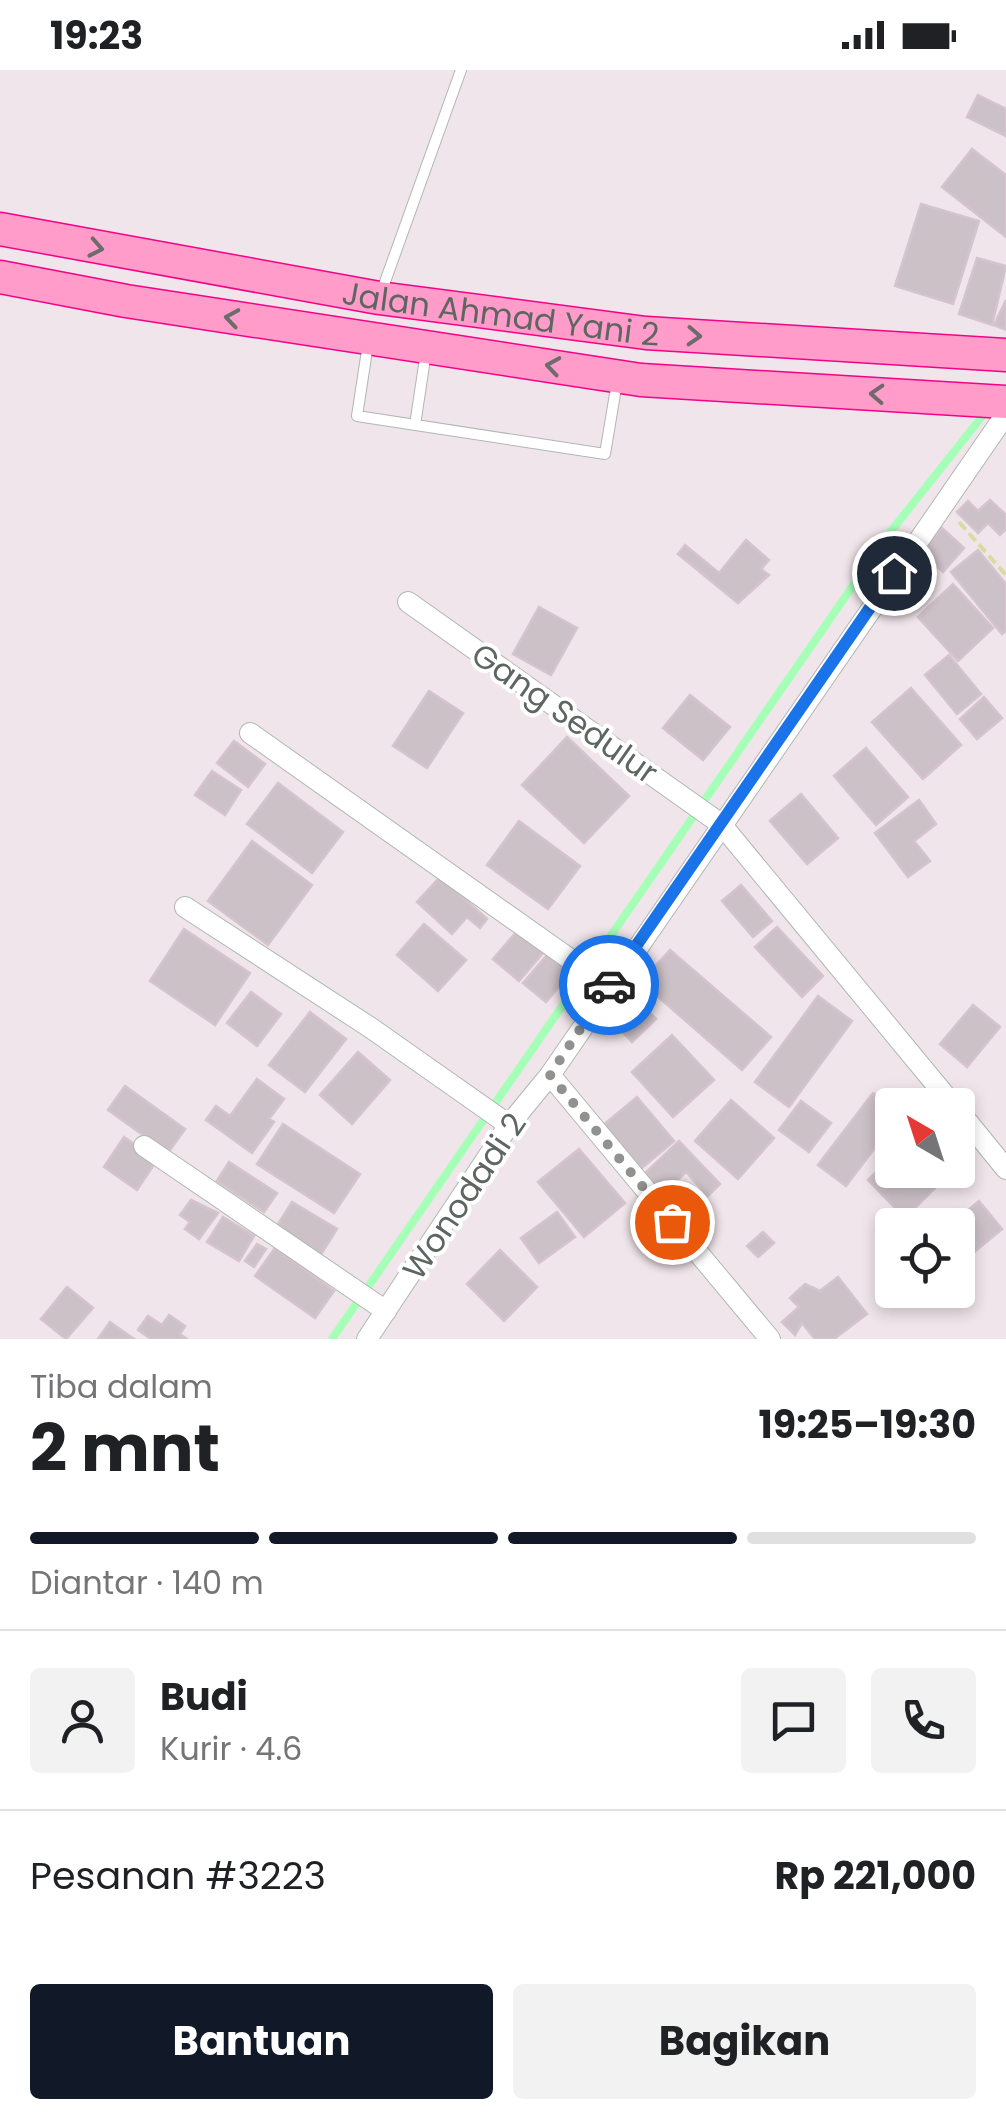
<!DOCTYPE html>
<html lang="id">
<head>
<meta charset="utf-8">
<style>
	body { margin:0; font-family:Poppins,sans-serif; background:#f2f2f2; color:#202124; height:100vh; display:flex; flex-direction:column; font-size:38px; white-space:nowrap }
	* { box-sizing:border-box; margin:0 }
	p { font-size:32px; color:#757577 }
	.icon { flex:none; width:55px; height:55px; fill:none; stroke:currentColor; stroke-width:2; stroke-linecap:round; stroke-linejoin:round }
	.map { position:relative; height:1269px; overflow:hidden }
	.details { display:flex; flex-direction:column; background:#fff; flex:1 }
	.details>* { flex:none }
	.needle { width:65px; rotate:321deg }
	.buttons { position:absolute; left:875px; top:1018px; display:grid; gap:20px }
	.buttons a { display:grid; place-items:center; width:100px; height:100px; border-radius:10px; background:#fff; box-shadow:0 5px 15px #0003; font-size:50px }
	.pin { position:absolute; display:grid; place-items:center; width:85px; height:85px; color:#fff; margin:-42px; border:5px solid #fff; border-radius:50%; box-shadow:0 2px 10px #0007 }
	.courier { position:absolute; display:grid; place-items:center; width:100px; height:100px; margin:-50px; border:8px solid #1a73e8; border-radius:50%; background:#fff; color:#222; box-shadow:0 2px 12px #0007 }
	.headline em { font-style:normal; font-weight:700 }
	.headline div { display:flex; flex-direction:column-reverse }
	.headline { display:flex; align-items:center; justify-content:space-between; height:170px; padding:0 30px }
	h1 { font-size:65px; font-weight:700; line-height:75px }
	.bar { display:grid; grid-template-columns:repeat(4,1fr); gap:15px 10px; align-content:center; height:120px; padding:0 30px }
	.bar i { height:12px; border-radius:8px; background:#e0e0e0 }
	.bar .on { background:#111827 }
	.bar p { grid-column:span 4 }
	.line { display:flex; align-items:center; gap:25px; padding:0 30px; border-top:2px solid #e0e0e0 }
	.line div { flex:1 }
	.round { display:grid; place-items:center; flex:none; width:105px; height:105px; border-radius:10px; background:#f2f2f2 }
	.action { display:flex; gap:20px; margin-top:auto; padding:20px 30px }
	.action a { flex:1; height:115px; border-radius:10px; background:#111827; color:#fff; font-size:40px; font-weight:700; line-height:115px; text-align:center }
	.action a+a { background:#f2f2f2; color:#202124 }
	.status { display:flex; justify-content:space-between; align-items:center; height:70px; padding:0 50px; background:#fff; direction:ltr }
	.status svg { height:28px; fill:currentColor }
	.map>svg:first-child { display:block }
</style>
</head>
<body>
<div class="status"><b>19:23</b><svg viewBox="0 0 49 12"><path d="M0 12V9h3v3zM5 12V6h3v6zM10 12V3h3v9zM15 12V0h3v12zM26 1h20v11H26zM47 4h2v5h-2z"/></svg></div>
<div class="map">
<svg width="1006" height="1269" viewBox="0 0 1006 1269">
	<rect width="100%" height="100%" fill="#f0e5ea"/>
	<g fill="none" stroke-linecap="round" stroke-linejoin="round">
		<polyline stroke="#a6ffb7" stroke-width="8" points="332,1269 888,465 988,339"/>
	</g>
	<g fill="#cbc1c7" stroke="#d5c3cd" stroke-width="2.5">
		<polygon points="978,25 1006,39 1006,66 967,47"/>
		<polygon points="972,79 1006,105 1006,167 942,117"/>
		<polygon points="921,134 979,151 953,234 895,216"/>
		<polygon points="977,188 1006,196 992,255 959,244"/>
		<polygon points="1006,230 1006,260 994,255"/>
		<polygon points="990,430 1006,445 1006,459 1000,465 988,453 978,463 957,442 968,431 978,441"/>
		<polygon points="942,458 964,478 943,502 921,482"/>
		<polygon points="746,470 769,490 761,499 769,505 738,533 678,484 685,475 719,503"/>
		<polygon points="978,480 1006,514 1006,561 1002,564 951,502"/>
		<polygon points="953,514 993,558 958,591 918,547"/>
		<polygon points="539,537 577,558 551,605 513,584"/>
		<polygon points="949,585 981,624 957,644 925,605"/>
		<polygon points="911,618 961,675 923,709 872,652"/>
		<polygon points="429,621 463,643 427,698 393,676"/>
		<polygon points="690,625 730,657 703,690 663,658"/>
		<polygon points="984,627 1002,648 977,669 960,649"/>
		<polygon points="567,667 629,726 584,773 522,715"/>
		<polygon points="234,671 265,694 248,717 217,693"/>
		<polygon points="866,678 908,727 876,755 834,706"/>
		<polygon points="212,701 241,720 225,745 195,725"/>
		<polygon points="278,713 343,762 312,803 247,754"/>
		<polygon points="801,724 838,768 807,794 770,751"/>
		<polygon points="919,730 936,754 914,771 930,791 908,807 875,763"/>
		<polygon points="519,751 580,796 548,839 487,795"/>
		<polygon points="252,771 312,815 268,875 208,831"/>
		<polygon points="440,807 487,849 480,858 467,847 452,864 417,832"/>
		<polygon points="741,815 772,851 753,867 722,831"/>
		<polygon points="424,854 466,890 438,921 397,885"/>
		<polygon points="777,857 823,906 802,927 755,877"/>
		<polygon points="184,859 250,903 215,955 150,911"/>
		<polygon points="518,860 544,882 519,911 493,889"/>
		<polygon points="670,880 771,967 742,1000 641,912"/>
		<polygon points="547,885 570,904 546,932 523,913"/>
		<polygon points="251,922 281,944 257,976 227,953"/>
		<polygon points="631,922 656,949 632,972 607,945"/>
		<polygon points="818,926 852,951 789,1037 755,1012"/>
		<polygon points="973,935 1000,957 967,997 940,974"/>
		<polygon points="310,942 346,969 305,1022 269,995"/>
		<polygon points="672,965 714,1010 673,1047 632,1002"/>
		<polygon points="358,982 390,1010 352,1054 320,1025"/>
		<polygon points="257,1009 284,1029 269,1049 274,1052 252,1083 206,1050 216,1036 230,1046"/>
		<polygon points="125,1016 185,1059 168,1083 108,1040"/>
		<polygon points="873,1023 892,1038 892,1055 846,1116 818,1095"/>
		<polygon points="637,1027 674,1071 637,1102 600,1058"/>
		<polygon points="731,1030 774,1068 738,1109 695,1071"/>
		<polygon points="801,1031 831,1053 809,1082 779,1060"/>
		<polygon points="283,1054 360,1104 334,1143 257,1094"/>
		<polygon points="124,1067 157,1090 137,1120 104,1097"/>
		<polygon points="679,1071 720,1114 708,1126 686,1102 661,1126 642,1106"/>
		<polygon points="579,1079 625,1133 584,1167 538,1112"/>
		<polygon points="892,1086 892,1100 953,1100 905,1148 868,1110"/>
		<polygon points="229,1092 277,1123 264,1142 217,1111"/>
		<polygon points="191,1130 218,1143 199,1169 185,1159 190,1152 180,1145"/>
		<polygon points="979,1131 1002,1159 972,1184 958,1167 958,1155 950,1155"/>
		<polygon points="292,1132 337,1159 320,1186 275,1159"/>
		<polygon points="557,1142 575,1167 539,1193 521,1168"/>
		<polygon points="223,1147 254,1166 239,1191 207,1172"/>
		<polygon points="763,1162 774,1173 758,1187 747,1176"/>
		<polygon points="257,1174 266,1179 254,1197 245,1191"/>
		<polygon points="275,1178 334,1221 315,1248 255,1206"/>
		<polygon points="500,1180 537,1217 504,1251 467,1214"/>
		<polygon points="838,1207 867,1244 834,1269 815,1269 802,1253 795,1265 782,1252 799,1237 790,1228 805,1214 820,1221"/>
		<polygon points="67,1217 93,1238 66,1269 41,1249"/>
		<polygon points="169,1245 185,1256 180,1264 187,1269 151,1269 138,1260 148,1246 162,1255"/>
		<polygon points="110,1252 134,1269 98,1269"/>
	</g>
	<g fill="none" stroke-linecap="round" stroke-linejoin="round">
		<defs>
			<g id="service">
				<polyline points="381,223 461,0"/>
				<polyline points="368,274 357,346 605,384 617,312"/>
				<polyline points="415,355 426,282"/>
			</g>
			<g id="minor">
				<polyline points="408,532 721,754 953,1035"/>
				<polyline points="250,663 608,916"/>
				<polyline points="185,837 371,958 509,1055"/>
				<polyline points="550,1005 770,1269"/>
				<polyline points="958,1040 1006,1099"/>
				<polyline points="144,1076 386,1241"/>
				<polyline points="367,1269 509,1055 550,1005 1006,344"/>
			</g>
			<g id="trunk">
				<path id="s1" d="M0,159L379,228L646,263L1006,285"/>
				<polyline points="0,207 126,231 641,310 1006,332"/>
			</g>
		</defs>
		<use href="#service" stroke="#b0b8b3" stroke-width="12"/>
		<use href="#minor" stroke="#b0b8b3" stroke-width="22"/>
		<use href="#trunk" stroke="#f50088" stroke-width="35"/>
		<polyline stroke="#dadba3" stroke-width="4" stroke-dasharray="10 5" stroke-linecap="butt" points="959,452 1006,505"/>
		<use href="#service" stroke="#fff" stroke-width="10"/>
		<use href="#minor" stroke="#fff" stroke-width="20"/>
		<use href="#trunk" stroke="#ff9cca" stroke-width="32"/>
	</g>
	<defs><path id="oneway-chevron" d="M-2-3.5L2.5 0L-2 3.5" fill="none" stroke-width="1.6" stroke-linecap="round" stroke-linejoin="round" transform="scale(2.5)"/></defs>
	<g stroke="#6d6b6b">
		<use href="#oneway-chevron" transform="translate(96 178) rotate(11)"/>
		<use href="#oneway-chevron" transform="translate(232 248) rotate(-171)"/>
		<use href="#oneway-chevron" transform="translate(694 266) rotate(3)"/>
		<use href="#oneway-chevron" transform="translate(553 296) rotate(-171)"/>
		<use href="#oneway-chevron" transform="translate(877 324) rotate(-177)"/>
	</g>
	<g fill="none" stroke-linecap="round" stroke-linejoin="round">
		<polyline stroke="#909290" stroke-width="10" stroke-dasharray="0 18" points="609,915 550,1005 672,1152"/>
		<polyline stroke="#1a73e8" stroke-width="12" points="609,915 894,503"/>
	</g>
	<g text-anchor="middle" dominant-baseline="central" stroke-width="8" stroke-linejoin="round" paint-order="stroke">
		<g font-size="32" fill="#5d6660" stroke="#fff">
			<text stroke="none"><textPath href="#s1" startOffset="508">Jalan Ahmad Yani 2</textPath></text>
			<text transform="translate(565 643) rotate(35)">Gang Sedulur</text>
			<text transform="translate(464 1126) rotate(-56)">Wonodadi 2</text>
		</g>
	</g>
</svg>
<div class="buttons">
<a><svg class="needle" viewBox="-14 -14 28 28"><path d="M0-13l5 13h-10z" fill="#e53935"/><path d="M0 13l5-13h-10z" fill="#757577"/></svg></a>
<a><svg class="icon" aria-label="locate" viewBox="0 0 24 24"><circle cx="12" cy="12" r="6"/><path d="M12 2v4M12 18v4M2 12h4M18 12h4"/></svg></a>
</div>
<div class="pin" style="left:672px;top:1152px;background:#ea580c"><svg class="icon" aria-label="bag" viewBox="0 0 24 24"><path d="M5 8h14l-1 12H6zM9 8a3 3 0 0 1 6 0"/></svg></div>
<div class="pin" style="left:894px;top:503px;background:#1f2937"><svg class="icon" aria-label="home" viewBox="0 0 24 24"><path d="M3 11l9-7 9 7M6 9v11h12V9"/></svg></div>
<div class="courier" style="left:609px;top:915px"><svg class="icon" aria-label="car" viewBox="0 0 24 24"><path d="M5 17H2v-5l4-1 3-4h7l3 4 3 1v5h-3M9 17h6M6 11h13"/><circle cx="7" cy="17" r="2"/><circle cx="17" cy="17" r="2"/></svg></div>
</div>
<section class="details">
<div class="headline"><div><h1>2 mnt</h1><p>Tiba dalam</p></div><em>19:25–19:30</em></div>
<div class="bar"><i class="on"></i><i class="on"></i><i class="on"></i><i></i><p>Diantar · 140 m</p></div>
<div class="line" style="height:180px"><a class="round"><svg class="icon" aria-label="person" viewBox="0 0 24 24"><circle cx="12" cy="8" r="4"/><path d="M4 21q1-7 8-7t8 7"/></svg></a><div><b>Budi</b><p>Kurir · 4.6</p></div><a class="round"><svg class="icon" aria-label="chat" viewBox="0 0 24 24"><path d="M4 5h16v11H9l-5 4z"/></svg></a><a class="round"><svg class="icon" aria-label="phone" viewBox="0 0 24 24"><path d="M5 4h4l2 5-3 2q2 4 5 5l2-3 5 2v4C11 20 4 13 5 4z"/></svg></a></div>
<div class="line" style="height:130px"><div>Pesanan #3223</div><b>Rp 221,000</b></div>
<div class="action"><a>Bantuan</a><a>Bagikan</a></div>
</section>
</body>
</html>
